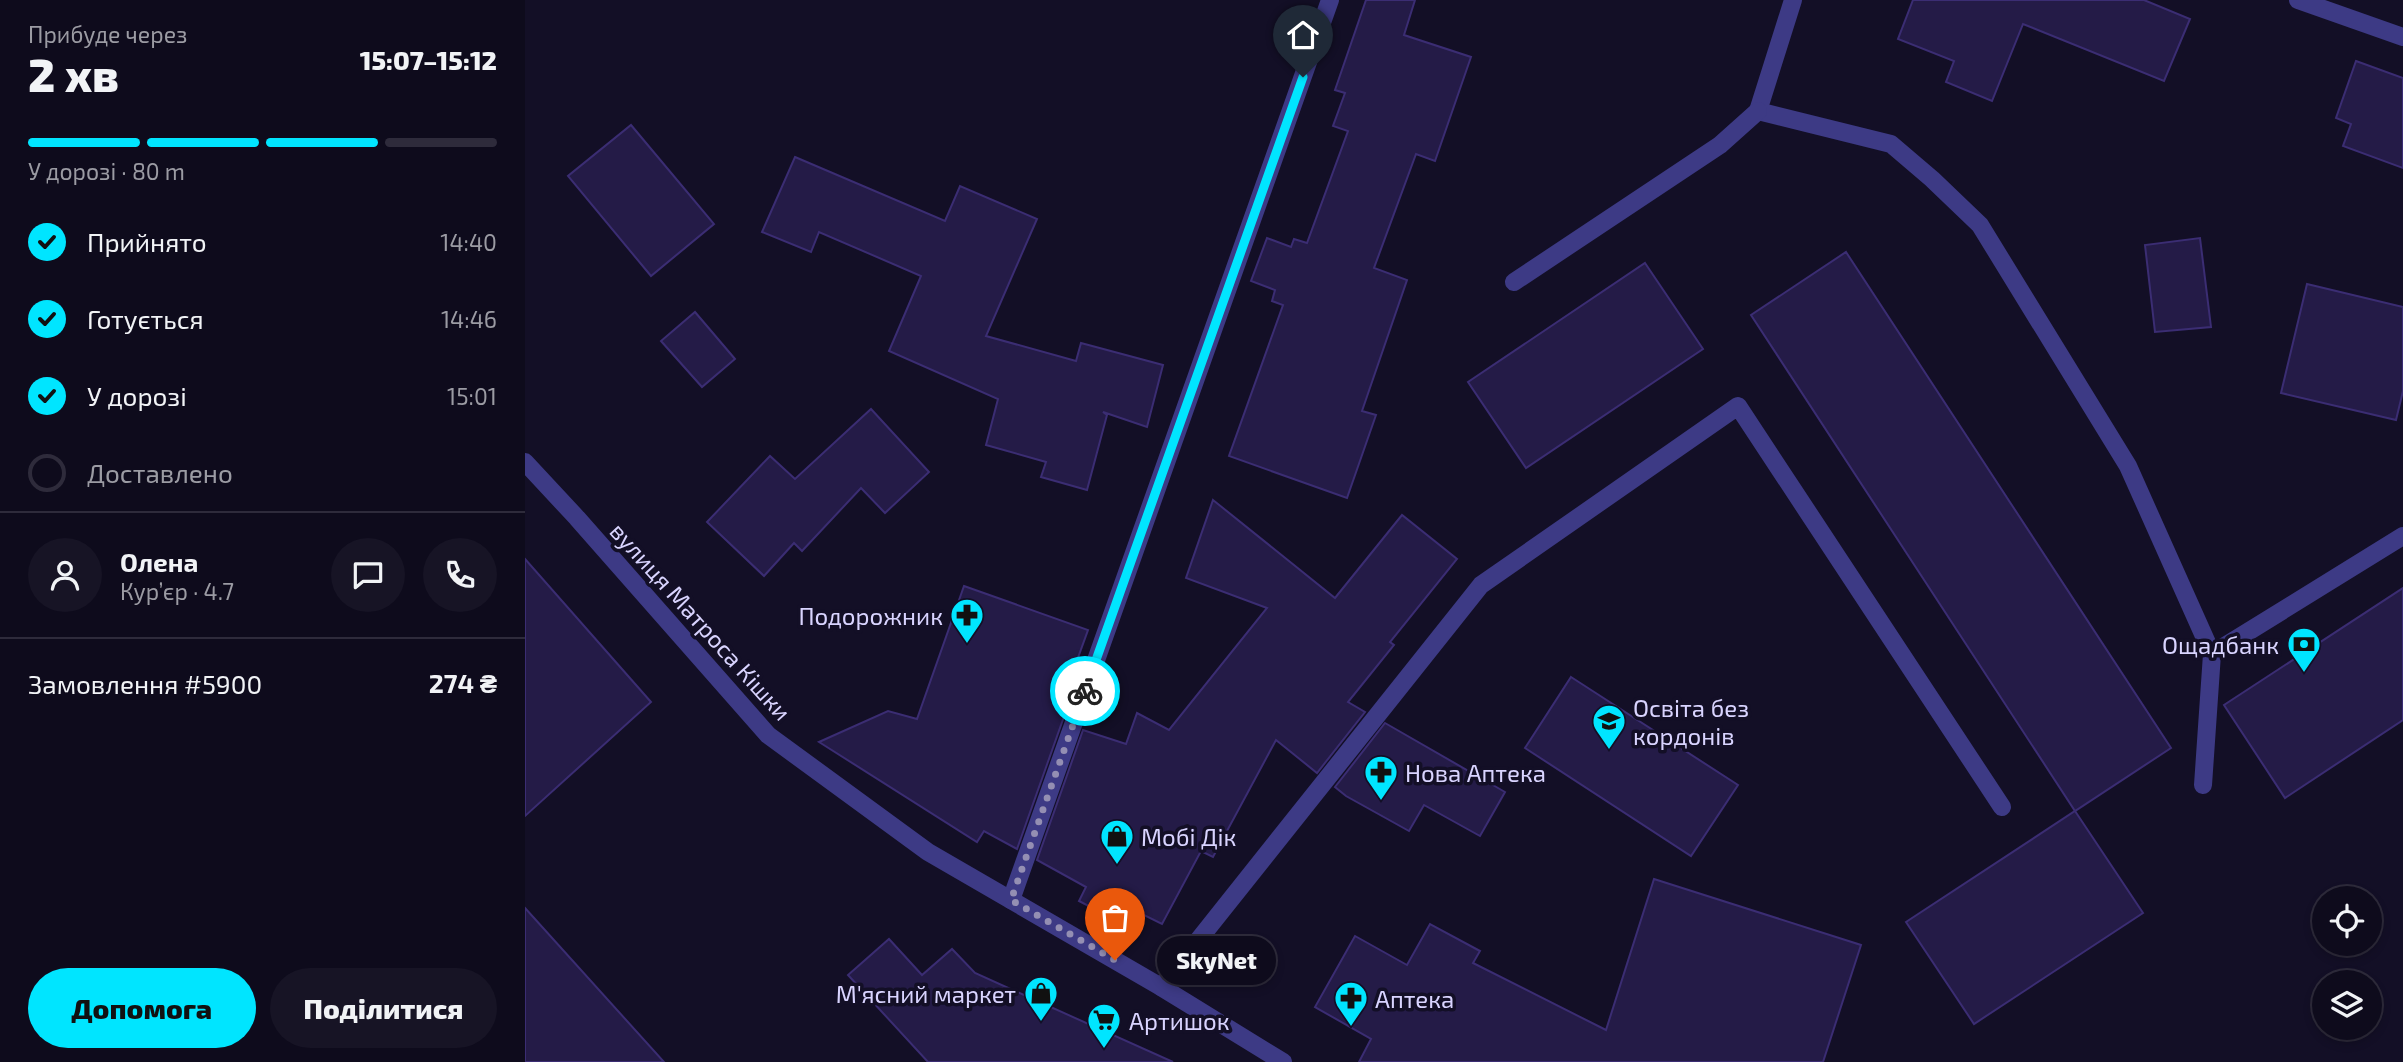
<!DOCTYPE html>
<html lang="uk">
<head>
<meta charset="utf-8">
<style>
	body { margin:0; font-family:"Exo 2",sans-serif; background:#171425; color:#f1f3f6; height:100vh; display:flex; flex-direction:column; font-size:26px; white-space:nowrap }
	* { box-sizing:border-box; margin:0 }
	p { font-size:23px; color:#9b9ba3 }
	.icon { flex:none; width:38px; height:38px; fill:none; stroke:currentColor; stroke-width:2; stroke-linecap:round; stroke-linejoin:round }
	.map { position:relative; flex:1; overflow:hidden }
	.details { display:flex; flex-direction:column; background:#0e0b1c; width:525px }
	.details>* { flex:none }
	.tools { position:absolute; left:1787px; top:886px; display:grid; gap:14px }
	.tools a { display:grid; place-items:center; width:70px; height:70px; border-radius:50%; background:#0e0b1c; box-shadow:0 4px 10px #0003,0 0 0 2px #2e2b3b; font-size:35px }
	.pin { position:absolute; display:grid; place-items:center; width:60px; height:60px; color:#fff; margin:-72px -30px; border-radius:50% 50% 50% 0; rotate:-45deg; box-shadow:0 0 7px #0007 }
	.pin .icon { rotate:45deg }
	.courier { position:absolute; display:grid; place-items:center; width:70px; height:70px; margin:-35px; border:5px solid #00e5ff; border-radius:50%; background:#fff; color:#222; box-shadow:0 2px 9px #0007 }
	.bubble { position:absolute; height:49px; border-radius:24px; background:#0e0b1c; box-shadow:0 4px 10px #0003,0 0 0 2px #2e2b3b; font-size:23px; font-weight:800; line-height:49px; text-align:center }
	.head em { font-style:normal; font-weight:800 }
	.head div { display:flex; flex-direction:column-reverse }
	.head { display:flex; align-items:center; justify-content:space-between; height:119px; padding:0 28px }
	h1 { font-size:46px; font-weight:800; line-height:52px }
	.bar { display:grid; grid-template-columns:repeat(4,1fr); gap:10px 7px; align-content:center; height:84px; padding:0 28px }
	.bar i { height:9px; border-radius:5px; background:#2e2b3b }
	.bar .current { background:#00e5ff }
	.bar p { grid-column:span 4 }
	.line { display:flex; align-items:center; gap:18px; padding:0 28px; border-top:2px solid #2e2b3b }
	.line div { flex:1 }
	.round { display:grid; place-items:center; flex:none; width:74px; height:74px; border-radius:37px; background:#171425 }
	ol { padding:0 28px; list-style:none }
	li { display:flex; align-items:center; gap:21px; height:77px }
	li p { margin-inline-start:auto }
	li .icon { padding:7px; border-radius:50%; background:#00e5ff; color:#111; stroke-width:4 }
	li:last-child { color:#9b9ba3 }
	li i { width:38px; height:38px; border:4px solid #2e2b3b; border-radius:50% }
	.button { display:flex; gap:14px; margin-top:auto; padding:14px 28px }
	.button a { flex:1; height:80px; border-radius:42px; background:#00e5ff; color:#111; font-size:28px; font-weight:800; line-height:80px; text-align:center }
	.button a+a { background:#171425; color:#f1f3f6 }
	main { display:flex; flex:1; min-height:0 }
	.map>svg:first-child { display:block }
</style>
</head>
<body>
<main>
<section class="details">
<div class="head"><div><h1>2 хв</h1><p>Прибуде через</p></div><em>15:07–15:12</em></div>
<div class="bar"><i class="current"></i><i class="current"></i><i class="current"></i><i></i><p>У дорозі · 80 m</p></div>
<ol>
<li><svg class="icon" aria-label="check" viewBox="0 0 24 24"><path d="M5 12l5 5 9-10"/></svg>Прийнято<p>14:40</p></li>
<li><svg class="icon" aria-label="check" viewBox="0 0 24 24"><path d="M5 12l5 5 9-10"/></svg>Готується<p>14:46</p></li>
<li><svg class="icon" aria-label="check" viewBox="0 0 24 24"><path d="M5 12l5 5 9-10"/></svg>У дорозі<p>15:01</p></li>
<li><i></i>Доставлено</li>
</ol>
<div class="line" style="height:126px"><a class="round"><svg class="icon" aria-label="person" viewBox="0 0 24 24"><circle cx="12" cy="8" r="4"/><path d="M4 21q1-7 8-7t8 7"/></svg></a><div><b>Олена</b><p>Кур’єр · 4.7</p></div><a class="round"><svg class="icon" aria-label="chat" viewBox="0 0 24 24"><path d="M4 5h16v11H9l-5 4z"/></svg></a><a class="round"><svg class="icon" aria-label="phone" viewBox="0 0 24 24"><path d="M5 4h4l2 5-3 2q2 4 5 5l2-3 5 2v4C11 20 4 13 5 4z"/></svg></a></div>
<div class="line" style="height:91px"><div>Замовлення #5900</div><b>274 ₴</b></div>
<div class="button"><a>Допомога</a><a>Поділитися</a></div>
</section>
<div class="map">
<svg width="1878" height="1062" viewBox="0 0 1878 1062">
	<rect width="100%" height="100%" fill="#130f26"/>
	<g fill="#241b47" stroke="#3b2d73" stroke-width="2">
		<polygon points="841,0 890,0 879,35 946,57 910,161 891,154 849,268 882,280 837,411 851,415 822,498 704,456 758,305 747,301 750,290 726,281 742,238 766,247 769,239 782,243 823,131 808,126 820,93 810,90"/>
		<polygon points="1388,0 1619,0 1665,19 1639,81 1498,24 1467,101 1421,82 1429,61 1373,39"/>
		<polygon points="1831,61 1878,78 1878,168 1818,146 1826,124 1811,118"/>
		<polygon points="106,125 189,224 126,276 43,176"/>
		<polygon points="270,157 420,221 435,186 512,219 461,336 551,361 556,343 638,365 622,427 578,412 582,415 562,490 516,477 521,462 461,445 473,399 364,351 396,276 294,232 286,252 237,232"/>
		<polygon points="1675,238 1686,327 1630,332 1620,245"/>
		<polygon points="1321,252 1646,748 1550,811 1226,315"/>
		<polygon points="1120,263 1178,349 1001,468 943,382"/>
		<polygon points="1782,284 1878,307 1878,391 1871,420 1756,393"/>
		<polygon points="170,312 210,359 177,387 136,341"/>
		<polygon points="346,409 404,472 360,513 336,488 277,551 269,543 239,576 182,522 245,456 270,479"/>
		<polygon points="688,500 810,598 877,515 932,559 865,642 869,645 823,702 840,712 792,773 751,740 688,857 676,851 637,924 611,911 602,926 554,901 561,887 512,860 558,730 601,744 612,713 644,730 742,608 661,578"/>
		<polygon points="0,559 126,702 0,816"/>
		<polygon points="439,586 563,630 546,677 552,680 492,849 459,831 452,842 294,742 363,711 392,719"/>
		<polygon points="1878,588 1878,720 1760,798 1699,705"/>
		<polygon points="1046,677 1213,785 1166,856 1000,748"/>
		<polygon points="860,723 980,792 955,836 899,805 884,831 821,796 810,787"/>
		<polygon points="1550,811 1618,913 1449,1024 1381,922"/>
		<polygon points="1129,879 1336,945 1298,1062 834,1062 846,1039 790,1007 830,936 882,965 905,924 955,951 948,963 1081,1030"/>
		<polygon points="0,908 139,1062 0,1062"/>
		<polygon points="364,939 397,975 427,949 450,973 648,1062 403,1062 323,975"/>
	</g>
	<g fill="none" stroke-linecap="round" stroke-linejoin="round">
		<g stroke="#3d3a85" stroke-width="18">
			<polyline points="1268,0 1233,111 1366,144 1407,179 1455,225 1603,466 1687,654 1678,785"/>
			<polyline points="989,282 1195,145 1233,111"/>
			<polyline points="1687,654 1878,536"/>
			<polyline points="486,900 805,0"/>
			<polyline points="636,987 956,585 1213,406 1477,807"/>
		</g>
		<g stroke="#3d3a85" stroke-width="18">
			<polyline points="1773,0 1878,37"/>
			<polyline points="0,462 52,518 243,735 403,852 636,987 758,1062"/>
		</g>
	</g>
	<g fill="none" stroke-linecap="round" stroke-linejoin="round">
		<polyline stroke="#948fb3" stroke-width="7" stroke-dasharray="0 12.6" points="560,691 486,900 590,960"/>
		<polyline stroke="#00e5ff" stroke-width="9" points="560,691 778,77"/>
	</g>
	<defs>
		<symbol id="pharmacy-pin" viewBox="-11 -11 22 30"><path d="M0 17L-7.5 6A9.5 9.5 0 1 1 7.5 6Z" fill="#00e5ff" stroke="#130f26"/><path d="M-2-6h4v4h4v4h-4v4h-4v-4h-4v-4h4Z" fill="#111"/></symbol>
		<symbol id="bank-pin" viewBox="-11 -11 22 30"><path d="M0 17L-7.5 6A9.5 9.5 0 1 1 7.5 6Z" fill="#00e5ff" stroke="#130f26"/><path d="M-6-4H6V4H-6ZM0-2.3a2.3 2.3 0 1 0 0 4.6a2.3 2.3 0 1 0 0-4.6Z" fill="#111"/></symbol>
		<symbol id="school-pin" viewBox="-11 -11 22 30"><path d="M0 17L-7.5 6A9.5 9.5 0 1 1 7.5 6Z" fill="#00e5ff" stroke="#130f26"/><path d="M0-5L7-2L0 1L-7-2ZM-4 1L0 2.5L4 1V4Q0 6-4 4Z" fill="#111"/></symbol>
		<symbol id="shop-pin" viewBox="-11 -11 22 30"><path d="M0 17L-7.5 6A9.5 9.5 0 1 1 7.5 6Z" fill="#00e5ff" stroke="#130f26"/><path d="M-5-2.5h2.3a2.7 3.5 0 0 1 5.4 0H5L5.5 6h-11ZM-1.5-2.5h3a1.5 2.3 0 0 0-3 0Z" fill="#111"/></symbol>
		<symbol id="supermarket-pin" viewBox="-11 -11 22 30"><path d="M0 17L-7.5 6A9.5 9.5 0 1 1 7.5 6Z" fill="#00e5ff" stroke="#130f26"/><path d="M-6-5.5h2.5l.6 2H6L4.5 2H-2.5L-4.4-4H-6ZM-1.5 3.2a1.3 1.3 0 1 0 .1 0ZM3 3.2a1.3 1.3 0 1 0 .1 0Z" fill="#111"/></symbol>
	</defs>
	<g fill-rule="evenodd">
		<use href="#pharmacy-pin" x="423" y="596" width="38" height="52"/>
		<use href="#bank-pin" x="1760" y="625" width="38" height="52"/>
		<use href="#school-pin" x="1065" y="702" width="38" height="52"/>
		<use href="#pharmacy-pin" x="837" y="753" width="38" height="52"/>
		<use href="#shop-pin" x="573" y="817" width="38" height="52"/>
		<use href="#shop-pin" x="497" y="974" width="38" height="52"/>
		<use href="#pharmacy-pin" x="807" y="979" width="38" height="52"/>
		<use href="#supermarket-pin" x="560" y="1001" width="38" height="52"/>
	</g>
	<g text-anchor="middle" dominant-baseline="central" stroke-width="7" stroke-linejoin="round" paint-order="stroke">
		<g font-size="24" fill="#d9d4ff" stroke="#130f26" text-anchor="start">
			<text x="418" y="615" text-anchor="end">Подорожник</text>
			<text x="1754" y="644" text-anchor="end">Ощадбанк</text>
			<text x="1108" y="707">Освіта без<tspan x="1108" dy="28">кордонів</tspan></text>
			<text x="880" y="772">Нова Аптека</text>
			<text x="616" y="836">Мобі Дік</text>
			<text x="491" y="993" text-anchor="end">М'ясний маркет</text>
			<text x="850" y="998">Аптека</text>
			<text x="604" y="1020">Артишок</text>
		</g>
		<g font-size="24" fill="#d9d4ff" stroke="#130f26">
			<text transform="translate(176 621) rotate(48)">вулиця Матроса Кішки</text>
		</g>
	</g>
</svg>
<div class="tools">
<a><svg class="icon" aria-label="locate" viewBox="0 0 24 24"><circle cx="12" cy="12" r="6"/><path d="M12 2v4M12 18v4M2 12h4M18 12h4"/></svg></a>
<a><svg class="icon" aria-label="layers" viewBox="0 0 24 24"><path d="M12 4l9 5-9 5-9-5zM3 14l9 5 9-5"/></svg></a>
</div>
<div class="pin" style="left:590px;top:960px;background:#ea580c"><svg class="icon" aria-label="bag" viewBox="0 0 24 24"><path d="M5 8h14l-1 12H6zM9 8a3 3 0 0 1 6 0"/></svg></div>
<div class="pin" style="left:778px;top:77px;background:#1f2937"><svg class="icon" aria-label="home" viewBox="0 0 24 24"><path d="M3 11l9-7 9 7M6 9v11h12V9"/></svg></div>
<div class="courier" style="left:560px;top:691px"><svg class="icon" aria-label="bike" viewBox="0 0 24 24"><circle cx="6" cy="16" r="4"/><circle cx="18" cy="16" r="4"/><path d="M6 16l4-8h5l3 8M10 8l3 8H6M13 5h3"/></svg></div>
<div class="bubble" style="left:632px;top:936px;width:119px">SkyNet</div>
</div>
</main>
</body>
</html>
